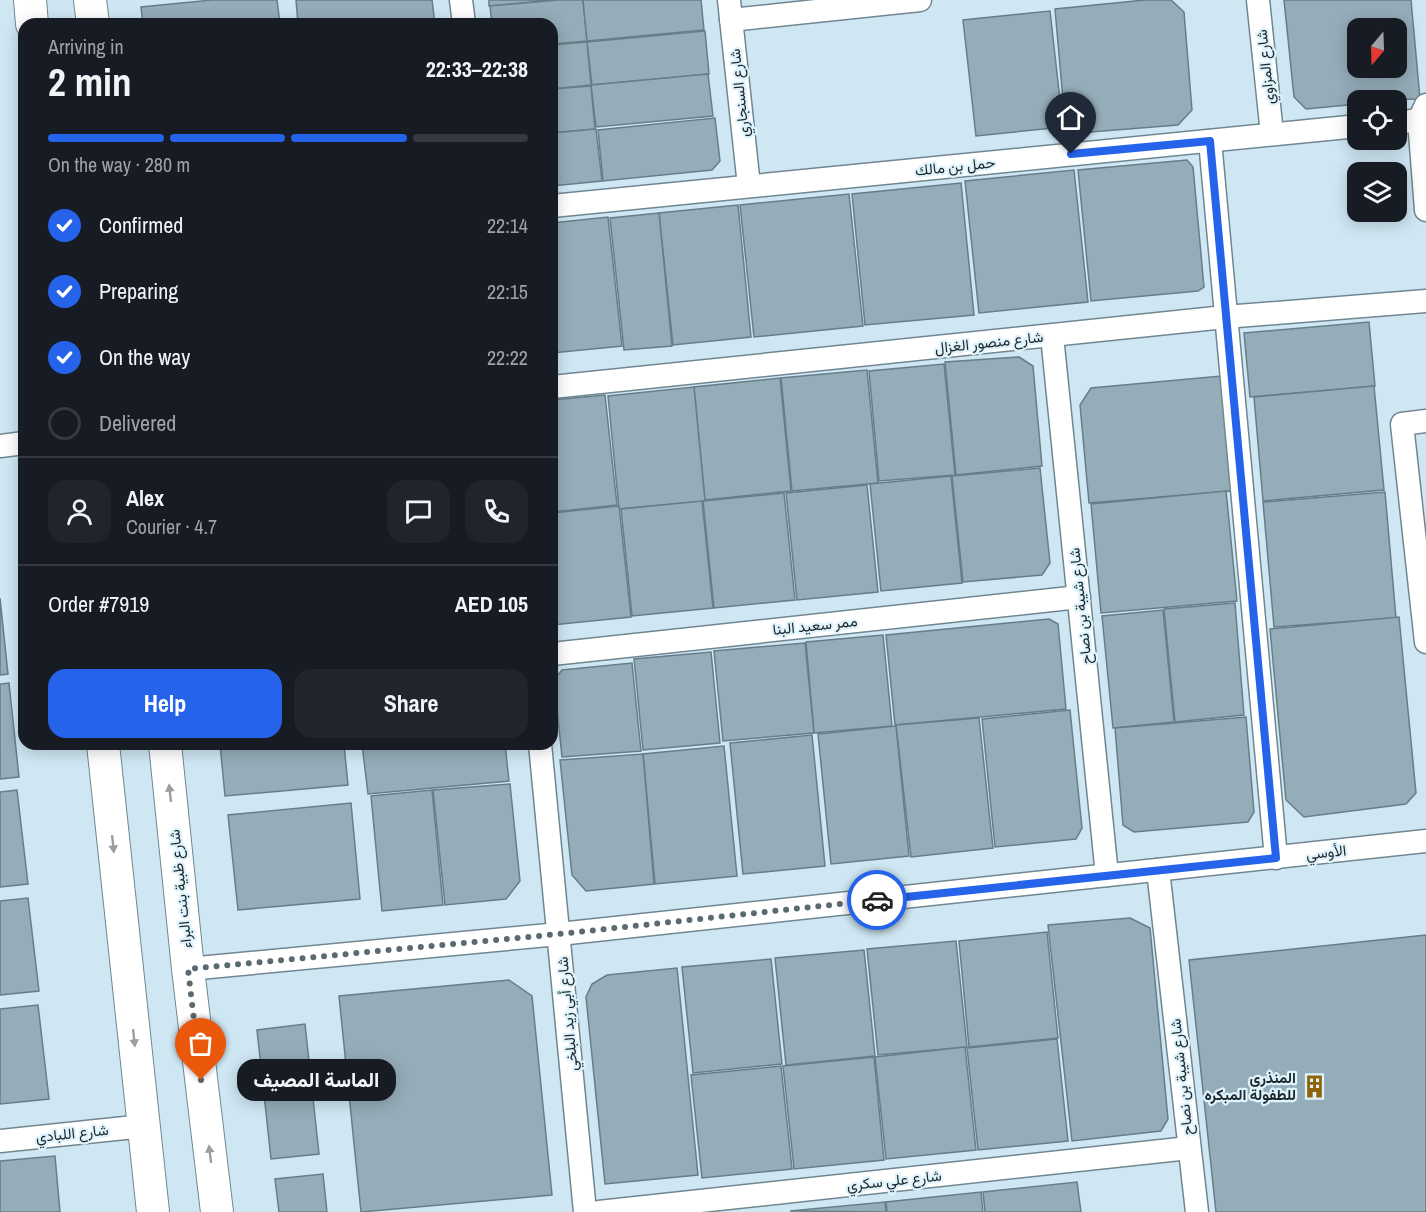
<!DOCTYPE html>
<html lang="en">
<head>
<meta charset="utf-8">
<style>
	body { margin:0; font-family:"Archivo Narrow",Vazirmatn,sans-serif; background:#20242c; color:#f1f3f6; height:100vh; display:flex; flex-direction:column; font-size:22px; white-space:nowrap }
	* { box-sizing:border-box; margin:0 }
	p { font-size:20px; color:#9ea1a6 }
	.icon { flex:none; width:33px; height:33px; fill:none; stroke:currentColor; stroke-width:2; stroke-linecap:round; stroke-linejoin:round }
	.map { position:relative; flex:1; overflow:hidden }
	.drawer { position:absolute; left:18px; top:18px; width:540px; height:732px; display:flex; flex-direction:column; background:#171b24; border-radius:18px; box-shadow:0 3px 15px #0003 }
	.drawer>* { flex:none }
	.needle { width:39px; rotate:199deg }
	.buttons { position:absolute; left:1347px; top:18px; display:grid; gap:12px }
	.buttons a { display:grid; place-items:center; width:60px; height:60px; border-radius:12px; background:#171b24; box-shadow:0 3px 15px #0003; font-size:30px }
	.pin { position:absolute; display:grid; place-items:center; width:51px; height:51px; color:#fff; margin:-62px -26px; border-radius:50% 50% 50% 0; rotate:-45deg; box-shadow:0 0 6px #0007 }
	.pin .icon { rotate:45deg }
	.courier { position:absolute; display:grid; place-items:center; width:60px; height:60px; margin:-30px; border:4px solid #2563eb; border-radius:50%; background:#fff; color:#222; box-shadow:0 2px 8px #0007 }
	.bubble { position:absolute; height:42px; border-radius:18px; background:#171b24; box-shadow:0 3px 15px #0003; font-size:20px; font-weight:800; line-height:42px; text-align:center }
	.head em { font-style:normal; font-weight:800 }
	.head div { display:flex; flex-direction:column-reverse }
	.head { display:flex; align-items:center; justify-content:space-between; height:102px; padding:0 30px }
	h1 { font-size:39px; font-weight:800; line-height:45px }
	.bar { display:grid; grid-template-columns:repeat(4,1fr); gap:9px 6px; align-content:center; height:72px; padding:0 30px }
	.bar i { height:8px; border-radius:4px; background:#363941 }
	.bar .selected { background:#2563eb }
	.bar p { grid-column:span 4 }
	.line { display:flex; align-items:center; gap:15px; padding:0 30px; border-top:2px solid #363941 }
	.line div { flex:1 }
	.round { display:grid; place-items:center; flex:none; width:63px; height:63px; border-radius:18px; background:#20242c }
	ol { padding:0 30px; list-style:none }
	li { display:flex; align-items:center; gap:18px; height:66px }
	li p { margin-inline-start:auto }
	li .icon { padding:6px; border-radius:50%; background:#2563eb; color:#fff; stroke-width:4 }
	li:last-child { color:#9ea1a6 }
	li i { width:33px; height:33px; border:3px solid #363941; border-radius:50% }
	.cta { display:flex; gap:12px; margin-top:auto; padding:12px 30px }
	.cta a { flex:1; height:69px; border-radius:18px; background:#2563eb; color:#fff; font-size:24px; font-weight:800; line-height:69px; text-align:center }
	.cta a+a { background:#20242c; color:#f1f3f6 }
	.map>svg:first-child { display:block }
</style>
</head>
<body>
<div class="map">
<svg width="1426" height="1212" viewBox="0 0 1426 1212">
	<rect width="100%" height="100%" fill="#cee7f3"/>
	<g fill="#95adb9" stroke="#677e88" stroke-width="1.5" fill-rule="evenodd">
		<polygon points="212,0 277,0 280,24 143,24 141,7"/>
		<polygon points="296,0 432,0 435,24 298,24"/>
		<polygon points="489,0 554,0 489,6"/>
		<polygon points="558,0 583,0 587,41 552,44 552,24 492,24 490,6"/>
		<polygon points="583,0 701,0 704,30 587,41"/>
		<polygon points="1145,0 1171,0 1184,12 1192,110 1178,125 1066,134 1055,9"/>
		<path d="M1284,0H1411L1420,99L1358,100V104L1306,109L1294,97ZM1358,28H1396V68H1358Z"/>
		<polygon points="1050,11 1063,127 976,136 963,20"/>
		<polygon points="705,31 709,74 592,85 587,42"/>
		<polygon points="587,42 591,85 552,89 552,45"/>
		<polygon points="708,74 713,116 596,127 591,85"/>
		<polygon points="591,86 595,129 552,133 552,89"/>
		<polygon points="715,118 720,161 712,170 603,181 598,130"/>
		<polygon points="596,129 602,181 552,186 552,133"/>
		<polygon points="1187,160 1193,167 1204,287 1198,291 1091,301 1078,170"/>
		<polygon points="1074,170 1088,302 979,313 965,181"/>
		<polygon points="961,183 974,315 865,325 852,194"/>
		<polygon points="849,194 863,326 754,337 740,205"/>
		<polygon points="738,205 751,337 673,345 659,213"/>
		<polygon points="659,213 672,346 624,350 610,218"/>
		<polygon points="608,217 622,346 552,353 552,223"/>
		<polygon points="1369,322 1375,386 1250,397 1244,333"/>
		<polygon points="1019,357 1033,366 1042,466 956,475 945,362"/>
		<polygon points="944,364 955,475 879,481 869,371"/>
		<polygon points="867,370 878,483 792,491 781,378"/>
		<polygon points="1221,376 1232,491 1089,503 1080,405 1091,388"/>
		<polygon points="780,378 791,491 705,500 694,387"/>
		<polygon points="1374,386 1384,490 1263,501 1254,397"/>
		<polygon points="694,387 705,501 619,509 608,396"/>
		<polygon points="605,395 617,505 552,512 552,400"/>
		<polygon points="1040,468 1050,563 1042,575 963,582 952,476"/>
		<polygon points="951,476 962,583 881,591 870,484"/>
		<polygon points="867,485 878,592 797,600 786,493"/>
		<polygon points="1226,491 1237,601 1101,613 1091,504"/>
		<polygon points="1385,492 1396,618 1274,627 1263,502"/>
		<polygon points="784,493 795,600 714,608 703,501"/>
		<polygon points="702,501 713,608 632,616 621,509"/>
		<polygon points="619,506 631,617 552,625 552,513"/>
		<polygon points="0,598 8,674 0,675"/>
		<polygon points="1235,603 1244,715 1175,722 1164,609"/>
		<polygon points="1163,610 1174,722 1113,728 1102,616"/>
		<polygon points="1399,617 1416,793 1406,804 1304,817 1286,800 1270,629"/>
		<polygon points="1049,619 1058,624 1066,709 895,725 886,635"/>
		<polygon points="883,635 892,726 814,733 806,642"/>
		<polygon points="805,643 814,733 723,741 714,651"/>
		<polygon points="711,652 720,743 643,750 634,659"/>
		<polygon points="632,663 641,751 562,757 554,680 562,670"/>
		<polygon points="9,683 19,777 0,779 0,684"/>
		<polygon points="1070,710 1082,828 1076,839 995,847 982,719"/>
		<polygon points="1246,717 1254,812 1248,822 1134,832 1123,825 1115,728"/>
		<polygon points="979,718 993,848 911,857 896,725"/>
		<polygon points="896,726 909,856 831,864 818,734"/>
		<polygon points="812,735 825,866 743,874 730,743"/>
		<polygon points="220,744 344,744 348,785 225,796"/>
		<polygon points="362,744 505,744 509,781 368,794"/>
		<polygon points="724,746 737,876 655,884 643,754"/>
		<polygon points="643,754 654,884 586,891 572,875 560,760"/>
		<polygon points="510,784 520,881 506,899 445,905 433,790"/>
		<polygon points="17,790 28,884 0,887 0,792"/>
		<polygon points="432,790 443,905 382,911 371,796"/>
		<polygon points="351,803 360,899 238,910 228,815"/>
		<polygon points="28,898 39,991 0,995 0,901"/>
		<polygon points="1130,918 1150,928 1168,1119 1161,1131 1072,1141 1048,925"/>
		<polygon points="1047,932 1058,1038 969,1047 959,941"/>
		<polygon points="1426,935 1426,1212 1216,1212 1189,960"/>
		<polygon points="956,941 967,1047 878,1055 867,949"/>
		<polygon points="864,950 875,1056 786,1065 775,958"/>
		<polygon points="771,959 782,1064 693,1073 682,967"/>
		<polygon points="677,968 698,1175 605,1184 586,997 592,984 607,975"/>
		<polygon points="509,980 532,996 552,1195 361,1212 339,996"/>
		<polygon points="38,1005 49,1099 0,1104 0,1009"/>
		<polygon points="305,1024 319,1154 271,1159 257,1030"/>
		<polygon points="1057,1039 1068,1141 978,1150 967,1048"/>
		<polygon points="965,1047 976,1150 886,1159 875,1057"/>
		<polygon points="874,1057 884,1160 794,1169 783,1066"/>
		<polygon points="781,1066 792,1169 702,1178 691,1075"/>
		<polygon points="55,1156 60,1212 0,1212 0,1161"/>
		<polygon points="323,1174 327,1212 279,1212 275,1179"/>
		<polygon points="1077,1182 1081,1212 985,1212 983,1192"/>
		<polygon points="981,1192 983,1212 887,1212 886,1202"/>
		<polygon points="885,1202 886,1212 790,1211"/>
	</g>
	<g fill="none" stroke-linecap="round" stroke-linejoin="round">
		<defs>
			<g id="street">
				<polyline points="461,0 464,24"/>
				<polyline points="729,0 749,186"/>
				<polyline points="1258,0 1272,134"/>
				<polyline points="731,20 920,0"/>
				<polyline points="1426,105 1419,120 1426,210"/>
				<polyline points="1396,123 1419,120"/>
				<polyline points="1210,141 1276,858"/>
				<polyline points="552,206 1358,126"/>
				<polyline points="1052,336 1107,875"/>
				<polyline points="552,387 1225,317 1426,301"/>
				<polyline points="1426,421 1402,424 1426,642"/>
				<polyline points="0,446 24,443"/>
				<polyline points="552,654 1079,597"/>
				<polyline points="540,744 585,1212"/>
				<polyline points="1158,870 1197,1212"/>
				<polyline points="188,969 559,934 1426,841"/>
				<polyline points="0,1141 144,1126"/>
				<polyline points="599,1212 1189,1148"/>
			</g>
			<g id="secondary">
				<polyline points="30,0 32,24"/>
				<polyline points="90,0 93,24"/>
				<polyline points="103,744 153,1212"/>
				<polyline points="165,744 188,969 217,1212"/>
			</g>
		</defs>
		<use href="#street" stroke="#708791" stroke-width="25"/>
		<use href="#secondary" stroke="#708791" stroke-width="34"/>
		<use href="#street" stroke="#fff" stroke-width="22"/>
		<use href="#secondary" stroke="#fff" stroke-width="32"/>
	</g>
	<defs><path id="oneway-solid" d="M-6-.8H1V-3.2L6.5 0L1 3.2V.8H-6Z" transform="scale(1.5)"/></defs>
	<g fill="#999ea0">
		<use href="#oneway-solid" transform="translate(170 793) rotate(-96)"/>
		<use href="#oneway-solid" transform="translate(113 844) rotate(84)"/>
		<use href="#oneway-solid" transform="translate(134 1038) rotate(84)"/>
		<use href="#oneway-solid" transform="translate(210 1154) rotate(-97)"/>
	</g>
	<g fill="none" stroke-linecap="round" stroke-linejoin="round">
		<polyline stroke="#5b6a71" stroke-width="6" stroke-dasharray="0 10.8" points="201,1080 188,969 559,934 877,900"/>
		<polyline stroke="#2563eb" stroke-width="8" points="877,900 1276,858 1210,141 1071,154"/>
	</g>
	<defs>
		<symbol id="building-bare" viewBox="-9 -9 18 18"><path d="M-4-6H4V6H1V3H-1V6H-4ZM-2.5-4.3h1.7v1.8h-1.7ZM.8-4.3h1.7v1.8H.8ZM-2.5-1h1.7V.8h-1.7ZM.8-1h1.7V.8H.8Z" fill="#8e6309" stroke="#dff3fd" stroke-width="2.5" paint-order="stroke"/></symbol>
	</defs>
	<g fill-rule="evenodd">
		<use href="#building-bare" x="1298" y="1070" width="33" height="33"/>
	</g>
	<g text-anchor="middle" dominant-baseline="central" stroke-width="4.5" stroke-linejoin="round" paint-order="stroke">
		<g font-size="15" fill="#1d272b" stroke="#dff3fd">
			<text transform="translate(1265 67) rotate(-96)">شارع المزاوي</text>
			<text transform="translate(739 93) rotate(-96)">شارع السنجاري</text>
			<text transform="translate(955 166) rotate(-6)">حمل بن مالك</text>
			<text transform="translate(989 342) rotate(-6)">شارع منصور الغزال</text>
			<text transform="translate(1080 606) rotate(-96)">شارع شيبة بن نصاح</text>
			<text transform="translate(815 625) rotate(-6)">ممر سعيد البنا</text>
			<text transform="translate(1326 852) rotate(-6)">الأوسي</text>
			<text transform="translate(180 889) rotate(-96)">شارع ظبية بنت البراء</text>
			<text transform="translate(567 1014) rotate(-95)">شارع أبي زيد البلخي</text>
			<text transform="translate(1181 1077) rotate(-96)">شارع شيبة بن نصاح</text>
			<text transform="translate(72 1133) rotate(-6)">شارع اللبادي</text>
			<text transform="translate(894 1180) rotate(-6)">شارع علي سكري</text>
		</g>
		<g font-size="15" font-weight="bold" fill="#1d272b" stroke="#dff3fd" text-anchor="end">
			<text x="1296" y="1077">المنذري<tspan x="1296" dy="17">للطفولة المبكره</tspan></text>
		</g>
	</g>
</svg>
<div class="buttons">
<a><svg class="needle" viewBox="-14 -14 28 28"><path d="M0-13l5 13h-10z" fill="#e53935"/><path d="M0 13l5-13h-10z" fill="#9ea1a6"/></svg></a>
<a><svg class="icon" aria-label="locate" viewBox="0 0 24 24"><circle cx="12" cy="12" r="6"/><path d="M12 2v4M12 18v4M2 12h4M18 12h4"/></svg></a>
<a><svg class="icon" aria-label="layers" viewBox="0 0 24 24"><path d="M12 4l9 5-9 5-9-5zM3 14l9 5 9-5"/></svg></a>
</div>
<div class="pin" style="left:201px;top:1080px;background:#ea580c"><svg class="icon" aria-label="bag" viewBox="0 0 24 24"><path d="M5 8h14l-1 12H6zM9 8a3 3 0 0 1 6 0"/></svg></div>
<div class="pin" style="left:1071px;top:154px;background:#1f2937"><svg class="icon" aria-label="home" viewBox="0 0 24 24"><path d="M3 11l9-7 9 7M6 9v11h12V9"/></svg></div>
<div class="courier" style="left:877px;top:900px"><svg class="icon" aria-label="car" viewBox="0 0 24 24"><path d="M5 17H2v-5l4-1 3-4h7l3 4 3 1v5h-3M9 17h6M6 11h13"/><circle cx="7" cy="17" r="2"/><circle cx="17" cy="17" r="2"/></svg></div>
<div class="bubble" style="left:237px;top:1059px;width:159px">الماسة المصيف</div>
<section class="drawer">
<div class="head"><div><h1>2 min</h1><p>Arriving in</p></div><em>22:33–22:38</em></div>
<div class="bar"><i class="selected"></i><i class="selected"></i><i class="selected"></i><i></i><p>On the way · 280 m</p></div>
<ol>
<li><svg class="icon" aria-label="check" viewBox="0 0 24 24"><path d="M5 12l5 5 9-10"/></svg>Confirmed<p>22:14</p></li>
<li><svg class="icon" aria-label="check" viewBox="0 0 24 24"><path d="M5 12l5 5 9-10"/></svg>Preparing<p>22:15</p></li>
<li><svg class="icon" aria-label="check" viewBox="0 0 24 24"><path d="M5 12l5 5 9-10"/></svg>On the way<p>22:22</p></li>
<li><i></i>Delivered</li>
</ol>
<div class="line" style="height:108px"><a class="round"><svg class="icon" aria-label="person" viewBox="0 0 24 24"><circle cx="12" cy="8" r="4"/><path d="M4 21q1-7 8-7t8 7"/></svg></a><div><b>Alex</b><p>Courier · 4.7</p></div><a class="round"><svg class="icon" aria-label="chat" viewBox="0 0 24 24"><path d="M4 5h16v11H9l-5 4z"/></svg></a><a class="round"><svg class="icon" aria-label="phone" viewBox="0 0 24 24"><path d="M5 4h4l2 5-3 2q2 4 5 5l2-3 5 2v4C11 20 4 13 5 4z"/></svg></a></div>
<div class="line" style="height:78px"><div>Order #7919</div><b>AED 105</b></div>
<div class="cta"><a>Help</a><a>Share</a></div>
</section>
</div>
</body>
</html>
